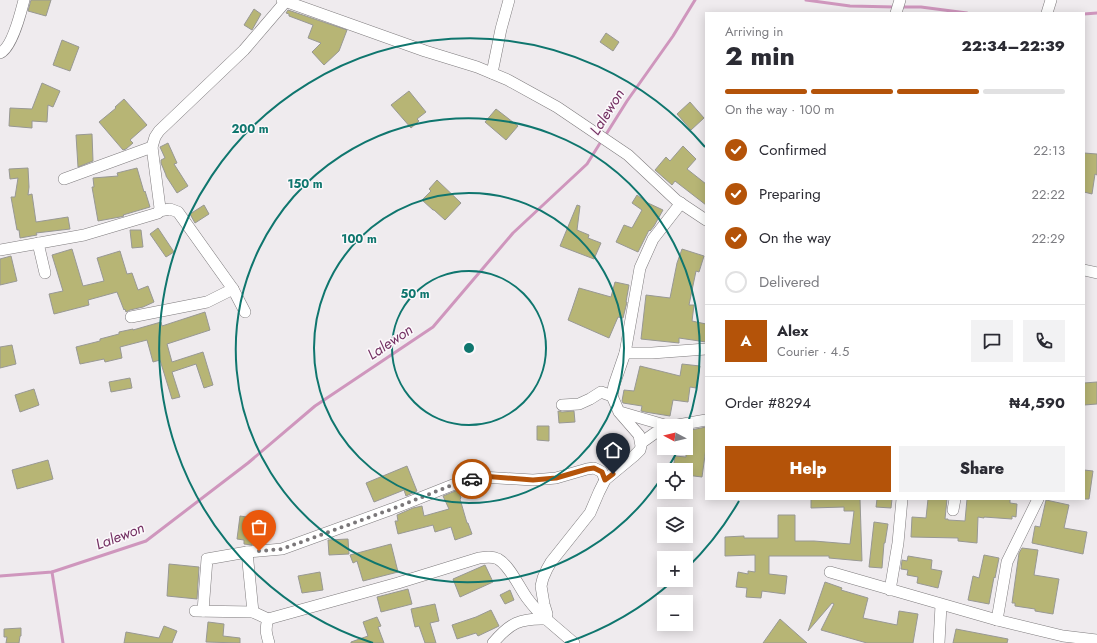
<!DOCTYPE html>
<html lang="en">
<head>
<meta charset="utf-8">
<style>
	body { margin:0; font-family:Jost,sans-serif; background:#f2f2f3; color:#2b2b33; height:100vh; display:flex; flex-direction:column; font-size:15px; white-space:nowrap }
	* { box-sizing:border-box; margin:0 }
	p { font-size:13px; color:#7c7c81 }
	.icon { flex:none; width:22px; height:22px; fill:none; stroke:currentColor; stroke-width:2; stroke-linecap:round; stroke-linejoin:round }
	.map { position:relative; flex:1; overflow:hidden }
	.side { position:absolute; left:705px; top:12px; width:380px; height:488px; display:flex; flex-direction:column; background:#fff; border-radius:0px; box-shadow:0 2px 10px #0003 }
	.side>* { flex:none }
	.needle { width:26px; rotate:277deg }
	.controls { position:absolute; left:657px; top:419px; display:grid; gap:8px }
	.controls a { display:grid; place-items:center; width:36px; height:36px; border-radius:0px; background:#fff; box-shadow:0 2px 10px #0003; font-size:20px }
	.pin { position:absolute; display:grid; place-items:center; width:34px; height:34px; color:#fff; margin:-41px -17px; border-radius:50% 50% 50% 0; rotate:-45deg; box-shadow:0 0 4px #0007 }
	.pin .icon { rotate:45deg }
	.courier { position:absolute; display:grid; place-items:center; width:40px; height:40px; margin:-20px; border:3px solid #b45309; border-radius:50%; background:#fff; color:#222; box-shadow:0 1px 5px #0007 }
	.overview em { font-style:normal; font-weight:800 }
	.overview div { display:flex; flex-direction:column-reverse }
	.overview { display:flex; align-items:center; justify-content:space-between; height:68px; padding:0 20px }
	h1 { font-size:26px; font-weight:800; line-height:30px }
	.bar { display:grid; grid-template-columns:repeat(4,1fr); gap:6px 4px; align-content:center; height:48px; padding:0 20px }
	.bar i { height:5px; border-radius:3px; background:#e1e1e2 }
	.bar .on { background:#b45309 }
	.bar p { grid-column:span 4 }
	.line { display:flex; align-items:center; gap:10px; padding:0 20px; border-top:1px solid #e1e1e2 }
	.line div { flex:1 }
	.round { display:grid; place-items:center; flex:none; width:42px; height:42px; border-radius:0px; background:#f2f2f3 }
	ol { padding:0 20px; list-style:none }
	li { display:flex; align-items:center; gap:12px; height:44px }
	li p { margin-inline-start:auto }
	li .icon { padding:4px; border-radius:50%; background:#b45309; color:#fff; stroke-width:4 }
	li:last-child { color:#7c7c81 }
	li i { width:22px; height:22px; border:2px solid #e1e1e2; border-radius:50% }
	.primary-button { display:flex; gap:8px; margin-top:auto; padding:8px 20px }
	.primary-button a { flex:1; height:46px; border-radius:0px; background:#b45309; color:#fff; font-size:16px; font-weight:800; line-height:46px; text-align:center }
	.primary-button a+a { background:#f2f2f3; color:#2b2b33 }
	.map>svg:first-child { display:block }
</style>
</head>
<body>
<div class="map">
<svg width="1097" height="643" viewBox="0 0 1097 643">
	<rect width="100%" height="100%" fill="#efebee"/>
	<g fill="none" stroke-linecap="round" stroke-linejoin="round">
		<g stroke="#cf96bd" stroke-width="3">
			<polyline points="806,0 850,6 895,7"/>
			<polyline points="901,7 921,7 967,13"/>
			<polyline points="1084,14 1097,13"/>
			<polyline points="605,136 627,101 673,36 695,0"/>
			<polyline points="52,572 63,643"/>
			<polyline points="0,576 52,572 146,541 248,463 315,406 433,327 513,233 587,164 602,140"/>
		</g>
	</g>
	<g fill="#b7b575" stroke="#989894">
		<polygon points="31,0 51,0 46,16 28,11"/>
		<polygon points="254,9 261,14 252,30 244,25"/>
		<polygon points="288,10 347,30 339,51 324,65 312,52 321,43 308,38 313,25 289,16 289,14 286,13"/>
		<polygon points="606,33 619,42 613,51 600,42"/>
		<polygon points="62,40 79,47 70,71 53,65"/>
		<polygon points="42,83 60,91 53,107 48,105 47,122 32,121 32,128 9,126 10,108 32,109"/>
		<polygon points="409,91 426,112 417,119 419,121 411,128 391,105"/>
		<polygon points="124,99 147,125 130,140 133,143 126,149 123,150 99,122 116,108 115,107"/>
		<polygon points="690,102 704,118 691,130 677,114"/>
		<polygon points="496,109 518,126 506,140 485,122"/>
		<polygon points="92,134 93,161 78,167 76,135"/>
		<polygon points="168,143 177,163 174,164 188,186 177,193 166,176 166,175 161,163 161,160 165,158 160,147"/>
		<polygon points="683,146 696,159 687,169 706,184 706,205 675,181 672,185 655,170 666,157 670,161"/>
		<polygon points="1084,153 1097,154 1097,175 1095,174 1092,194 1084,192"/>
		<polygon points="28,168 29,187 28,195 32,194 36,222 68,217 70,229 36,233 37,235 20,238 19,230 17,230 11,197 15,197 18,178 10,179 9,169"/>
		<polygon points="137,168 144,192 145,191 150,207 123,215 124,216 120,217 98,221 92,187 94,187 93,178 118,176 117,173"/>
		<polygon points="437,180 461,203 445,220 434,210 433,210 422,200 431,191 429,189"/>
		<polygon points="637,195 648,203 663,210 654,226 650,231 649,230 638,252 616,242 624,225 632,228 642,210 632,203"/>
		<polygon points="204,205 209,214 195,223 190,214"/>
		<polygon points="577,205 580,206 577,230 589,235 588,238 601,243 594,259 560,246"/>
		<polygon points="158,228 174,252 166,257 150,234"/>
		<polygon points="130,230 141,230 143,247 132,248"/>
		<polygon points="72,249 83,286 104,281 97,258 120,251 127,274 132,273 138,290 148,286 154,302 143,307 130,310 126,312 125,309 124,310 117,292 88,300 89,305 54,314 49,294 63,291 52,255"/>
		<polygon points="682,249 704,256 699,272 696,271 689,305 694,305 692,321 706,324 706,342 679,338 679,343 641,339 646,295 670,298 677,263"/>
		<polygon points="11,256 17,281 0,285 0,259"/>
		<polygon points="615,282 629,285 626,302 627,302 623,318 618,317 609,338 568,320 572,309 579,288 611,297"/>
		<polygon points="205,312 210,330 167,344 172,362 203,352 213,385 204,388 196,364 172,372 180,397 172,399 160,360 153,362 147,340 120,347 122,358 105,362 104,359 80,364 76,347 100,341 100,339 119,334 119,332 133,329 133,330 161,322 162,326"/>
		<polygon points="12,345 16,364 0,368 0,347"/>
		<polygon points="682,364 700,366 696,388 690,387 688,402 673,400 670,416 645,412 641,411 642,406 623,403 622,401 624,390 634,391 640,366 680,376"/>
		<polygon points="130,378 132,388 111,392 109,382"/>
		<polygon points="1097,382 1097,404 1084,405 1084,383"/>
		<polygon points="34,389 39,405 20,412 15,395"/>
		<polygon points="558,411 562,412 574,411 575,422 559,423"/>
		<polygon points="537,426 549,426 549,441 537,440"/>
		<polygon points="706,427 706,448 702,477 686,475 686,470 673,470 675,456 686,457 686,431"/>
		<polygon points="48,460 53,479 17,489 12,470"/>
		<polygon points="407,466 417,491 406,496 404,490 374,502 366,483"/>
		<polygon points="1084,470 1093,471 1089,499 1084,499"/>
		<polygon points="458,490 461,498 460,499 467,523 468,523 472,534 455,540 451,527 435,532 433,525 398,534 395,521 398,521 397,515 413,508 422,506 424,516 449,509 443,496"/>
		<polygon points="811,499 860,499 862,561 829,558 829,556 769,556 769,574 787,576 785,594 762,591 761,598 746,597 747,588 736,587 738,572 748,574 748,571 755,572 755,555 725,556 725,537 744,536 744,538 778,538 778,515 795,515 795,541 814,541 850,544 854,511 844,511 844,507 811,508"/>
		<polygon points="877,499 892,499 891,508 876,507"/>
		<polygon points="928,499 947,499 945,519 948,519 948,520 965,521 967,499 1010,499 1010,503 1017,504 1016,517 1012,516 1012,519 984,517 984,518 978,517 977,543 958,541 958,538 911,537 912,517 926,518"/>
		<polygon points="1046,500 1069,505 1064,528 1087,532 1083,554 1032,543 1035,526 1040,527"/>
		<polygon points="240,516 260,519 256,543 253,542 252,545 244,544 244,540 237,539"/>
		<polygon points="874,522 888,524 885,543 884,543 882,568 869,567"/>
		<polygon points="348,539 349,554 329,555 328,540"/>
		<polygon points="391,544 398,572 363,581 357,561 353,563 350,555"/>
		<polygon points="1022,548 1038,550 1034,575 1059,579 1053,614 1035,611 1035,609 1015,606 1015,603 1012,603 1019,553"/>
		<polygon points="984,555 999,558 995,578 994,577 989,604 968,600 973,576 979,578"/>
		<polygon points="908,556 932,560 931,569 942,571 938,588 917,583 918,577 907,575 908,570 901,569 902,560 907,561"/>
		<polygon points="169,564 199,567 197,599 167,596"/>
		<polygon points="485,565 493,582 460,597 453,579"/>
		<polygon points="320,572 323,590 302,593 298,576"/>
		<polygon points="825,582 842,588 841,590 868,598 863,618 897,625 899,611 918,614 913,643 867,643 821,630 834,604 832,603 808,631"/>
		<polygon points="408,589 412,604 381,612 377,597"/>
		<polygon points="510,590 514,600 505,604 500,595"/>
		<polygon points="435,604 439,621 430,623 436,643 425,643 419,626 415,627 411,609"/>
		<polygon points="491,610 499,626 478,636 476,633 457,639 452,625 476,617"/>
		<polygon points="377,617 381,626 378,627 384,643 351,643 351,642 368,636 363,622"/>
		<polygon points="780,619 807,643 763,643"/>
		<polygon points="208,622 224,624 223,636 240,638 240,643 206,642"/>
		<polygon points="164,626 177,631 172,643 124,643 126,632 159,638"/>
		<polygon points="21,628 21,636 20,636 19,643 6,643 7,637 4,637 4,629"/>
		<polygon points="956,629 1008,639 1007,643 953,643"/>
	</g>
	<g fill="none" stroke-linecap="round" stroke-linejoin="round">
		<defs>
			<g id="minor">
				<polyline points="282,0 425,51 477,67 508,80 557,107 628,155 676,200 706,220"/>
				<polyline points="896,13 900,0"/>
				<polyline points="1047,13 1051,0"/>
				<path d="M0,53C12,48 21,12 24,0"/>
				<polyline points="492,73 501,29 509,0"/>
				<polyline points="64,179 152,147"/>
				<polyline points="159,211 160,208 152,147 155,137 159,131 244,50 286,1"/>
				<polyline points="38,243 45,273"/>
				<polyline points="0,250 84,235 158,213 159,211 170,209 178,212 233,289 245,312"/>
				<polyline points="1084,270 1097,273"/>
				<polyline points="131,317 207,302 233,289"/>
				<polyline points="625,353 652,353 706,349"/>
				<polyline points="562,405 579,404 590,399 601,392 612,396 614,385 625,353 640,268 653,239 681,203"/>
				<polyline points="620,412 668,426"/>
				<polyline points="672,426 706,420"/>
				<polyline points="641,443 655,433 664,429"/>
				<polyline points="953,510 955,499"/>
				<polyline points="247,552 253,612"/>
				<polyline points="830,572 997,620 1063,636 1097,640"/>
				<polyline points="890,590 898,543 902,499"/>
				<polyline points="195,611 253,612 268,619"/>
				<polyline points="203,611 207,559 247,552 282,549 392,509 465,480 482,477 533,480 556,478 587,469 594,468 602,472 605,480"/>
				<polyline points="997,620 1007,562 1038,499"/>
				<path d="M269,643C266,633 265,629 268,619L398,583L479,558C486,557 492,556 498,559C510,566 519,587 527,598C533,606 539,613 546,619C520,618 510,623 493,643"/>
				<polyline points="574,643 546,619 547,614 544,604 541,586 543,578 547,569 551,562 590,513 599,492 605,480 634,456 640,450 641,446 639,435 619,412 612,396"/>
				<polyline points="939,643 941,605"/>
			</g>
		</defs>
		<use href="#minor" stroke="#7e7b7d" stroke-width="12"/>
		<use href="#minor" stroke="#fff" stroke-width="11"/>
	</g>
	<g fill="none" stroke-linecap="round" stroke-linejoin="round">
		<polyline stroke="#7a7779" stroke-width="4" stroke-dasharray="0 7.2" points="259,551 282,549 392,509 465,480 472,479"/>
		<polyline stroke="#b45309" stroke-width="5" points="472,479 482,476 533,480 556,478 587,469 594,468 602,472 605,480 613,474"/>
	</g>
	<g fill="none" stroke="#0f766e" stroke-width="2">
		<circle cx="469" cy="348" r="77"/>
		<circle cx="469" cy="348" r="155"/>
		<path d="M678 450A232 232 0 0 1 667 469M664 474A232 232 0 1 1 686 429"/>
		<path d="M739 501A310 310 0 0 1 686 569M674 580A310 310 0 0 1 565 643M373 643A310 310 0 1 1 705 147"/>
	</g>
	<g text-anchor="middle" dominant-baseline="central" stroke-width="3" stroke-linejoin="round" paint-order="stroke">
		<g font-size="15" font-style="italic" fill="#743163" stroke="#fcf8fb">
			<text transform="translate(607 112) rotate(-58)">Lalewon</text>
			<text transform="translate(390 342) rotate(-34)">Lalewon</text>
			<text transform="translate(120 536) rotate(-21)">Lalewon</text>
		</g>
	</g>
	<circle cx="469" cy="348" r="6" fill="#0f766e" stroke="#fcf8fb" stroke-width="2"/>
	<g font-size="12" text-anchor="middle" font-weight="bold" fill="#0f766e" stroke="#fcf8fb" stroke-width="3" stroke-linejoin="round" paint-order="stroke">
		<text x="250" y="133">200 m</text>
		<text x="305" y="188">150 m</text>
		<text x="359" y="243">100 m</text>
		<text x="415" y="298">50 m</text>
	</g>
</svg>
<div class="controls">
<a><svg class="needle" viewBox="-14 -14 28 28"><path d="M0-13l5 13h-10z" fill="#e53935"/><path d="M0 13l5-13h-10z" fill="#7c7c81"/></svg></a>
<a><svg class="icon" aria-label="locate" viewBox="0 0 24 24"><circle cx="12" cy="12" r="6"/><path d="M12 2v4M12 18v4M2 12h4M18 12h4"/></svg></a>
<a><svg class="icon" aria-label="layers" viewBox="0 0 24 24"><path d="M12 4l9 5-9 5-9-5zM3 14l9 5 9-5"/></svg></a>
<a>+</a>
<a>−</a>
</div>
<div class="pin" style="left:259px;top:551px;background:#ea580c"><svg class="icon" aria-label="bag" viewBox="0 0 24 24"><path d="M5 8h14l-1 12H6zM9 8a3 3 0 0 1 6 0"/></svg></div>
<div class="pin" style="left:613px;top:474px;background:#1f2937"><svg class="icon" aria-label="home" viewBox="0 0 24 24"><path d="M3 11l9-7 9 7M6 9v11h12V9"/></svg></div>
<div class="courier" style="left:472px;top:479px"><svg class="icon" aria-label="car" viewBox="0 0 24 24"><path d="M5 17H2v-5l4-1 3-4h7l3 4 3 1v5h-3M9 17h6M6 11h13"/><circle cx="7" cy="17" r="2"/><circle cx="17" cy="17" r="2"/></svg></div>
<section class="side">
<div class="overview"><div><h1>2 min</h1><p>Arriving in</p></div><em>22:34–22:39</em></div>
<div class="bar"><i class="on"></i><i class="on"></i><i class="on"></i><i></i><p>On the way · 100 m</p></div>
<ol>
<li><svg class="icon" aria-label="check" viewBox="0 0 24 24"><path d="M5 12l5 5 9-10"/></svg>Confirmed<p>22:13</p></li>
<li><svg class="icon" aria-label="check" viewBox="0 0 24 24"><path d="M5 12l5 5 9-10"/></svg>Preparing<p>22:22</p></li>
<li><svg class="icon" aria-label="check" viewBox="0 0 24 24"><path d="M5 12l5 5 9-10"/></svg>On the way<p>22:29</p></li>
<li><i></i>Delivered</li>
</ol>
<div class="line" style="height:72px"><b class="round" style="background:#b45309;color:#fff">A</b><div><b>Alex</b><p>Courier · 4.5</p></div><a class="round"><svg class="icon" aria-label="chat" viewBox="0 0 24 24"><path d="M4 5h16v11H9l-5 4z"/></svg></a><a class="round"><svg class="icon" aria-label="phone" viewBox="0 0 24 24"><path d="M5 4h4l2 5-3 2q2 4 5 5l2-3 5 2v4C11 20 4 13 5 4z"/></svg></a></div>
<div class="line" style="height:52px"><div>Order #8294</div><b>₦4,590</b></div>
<div class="primary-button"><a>Help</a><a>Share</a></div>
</section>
</div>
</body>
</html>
